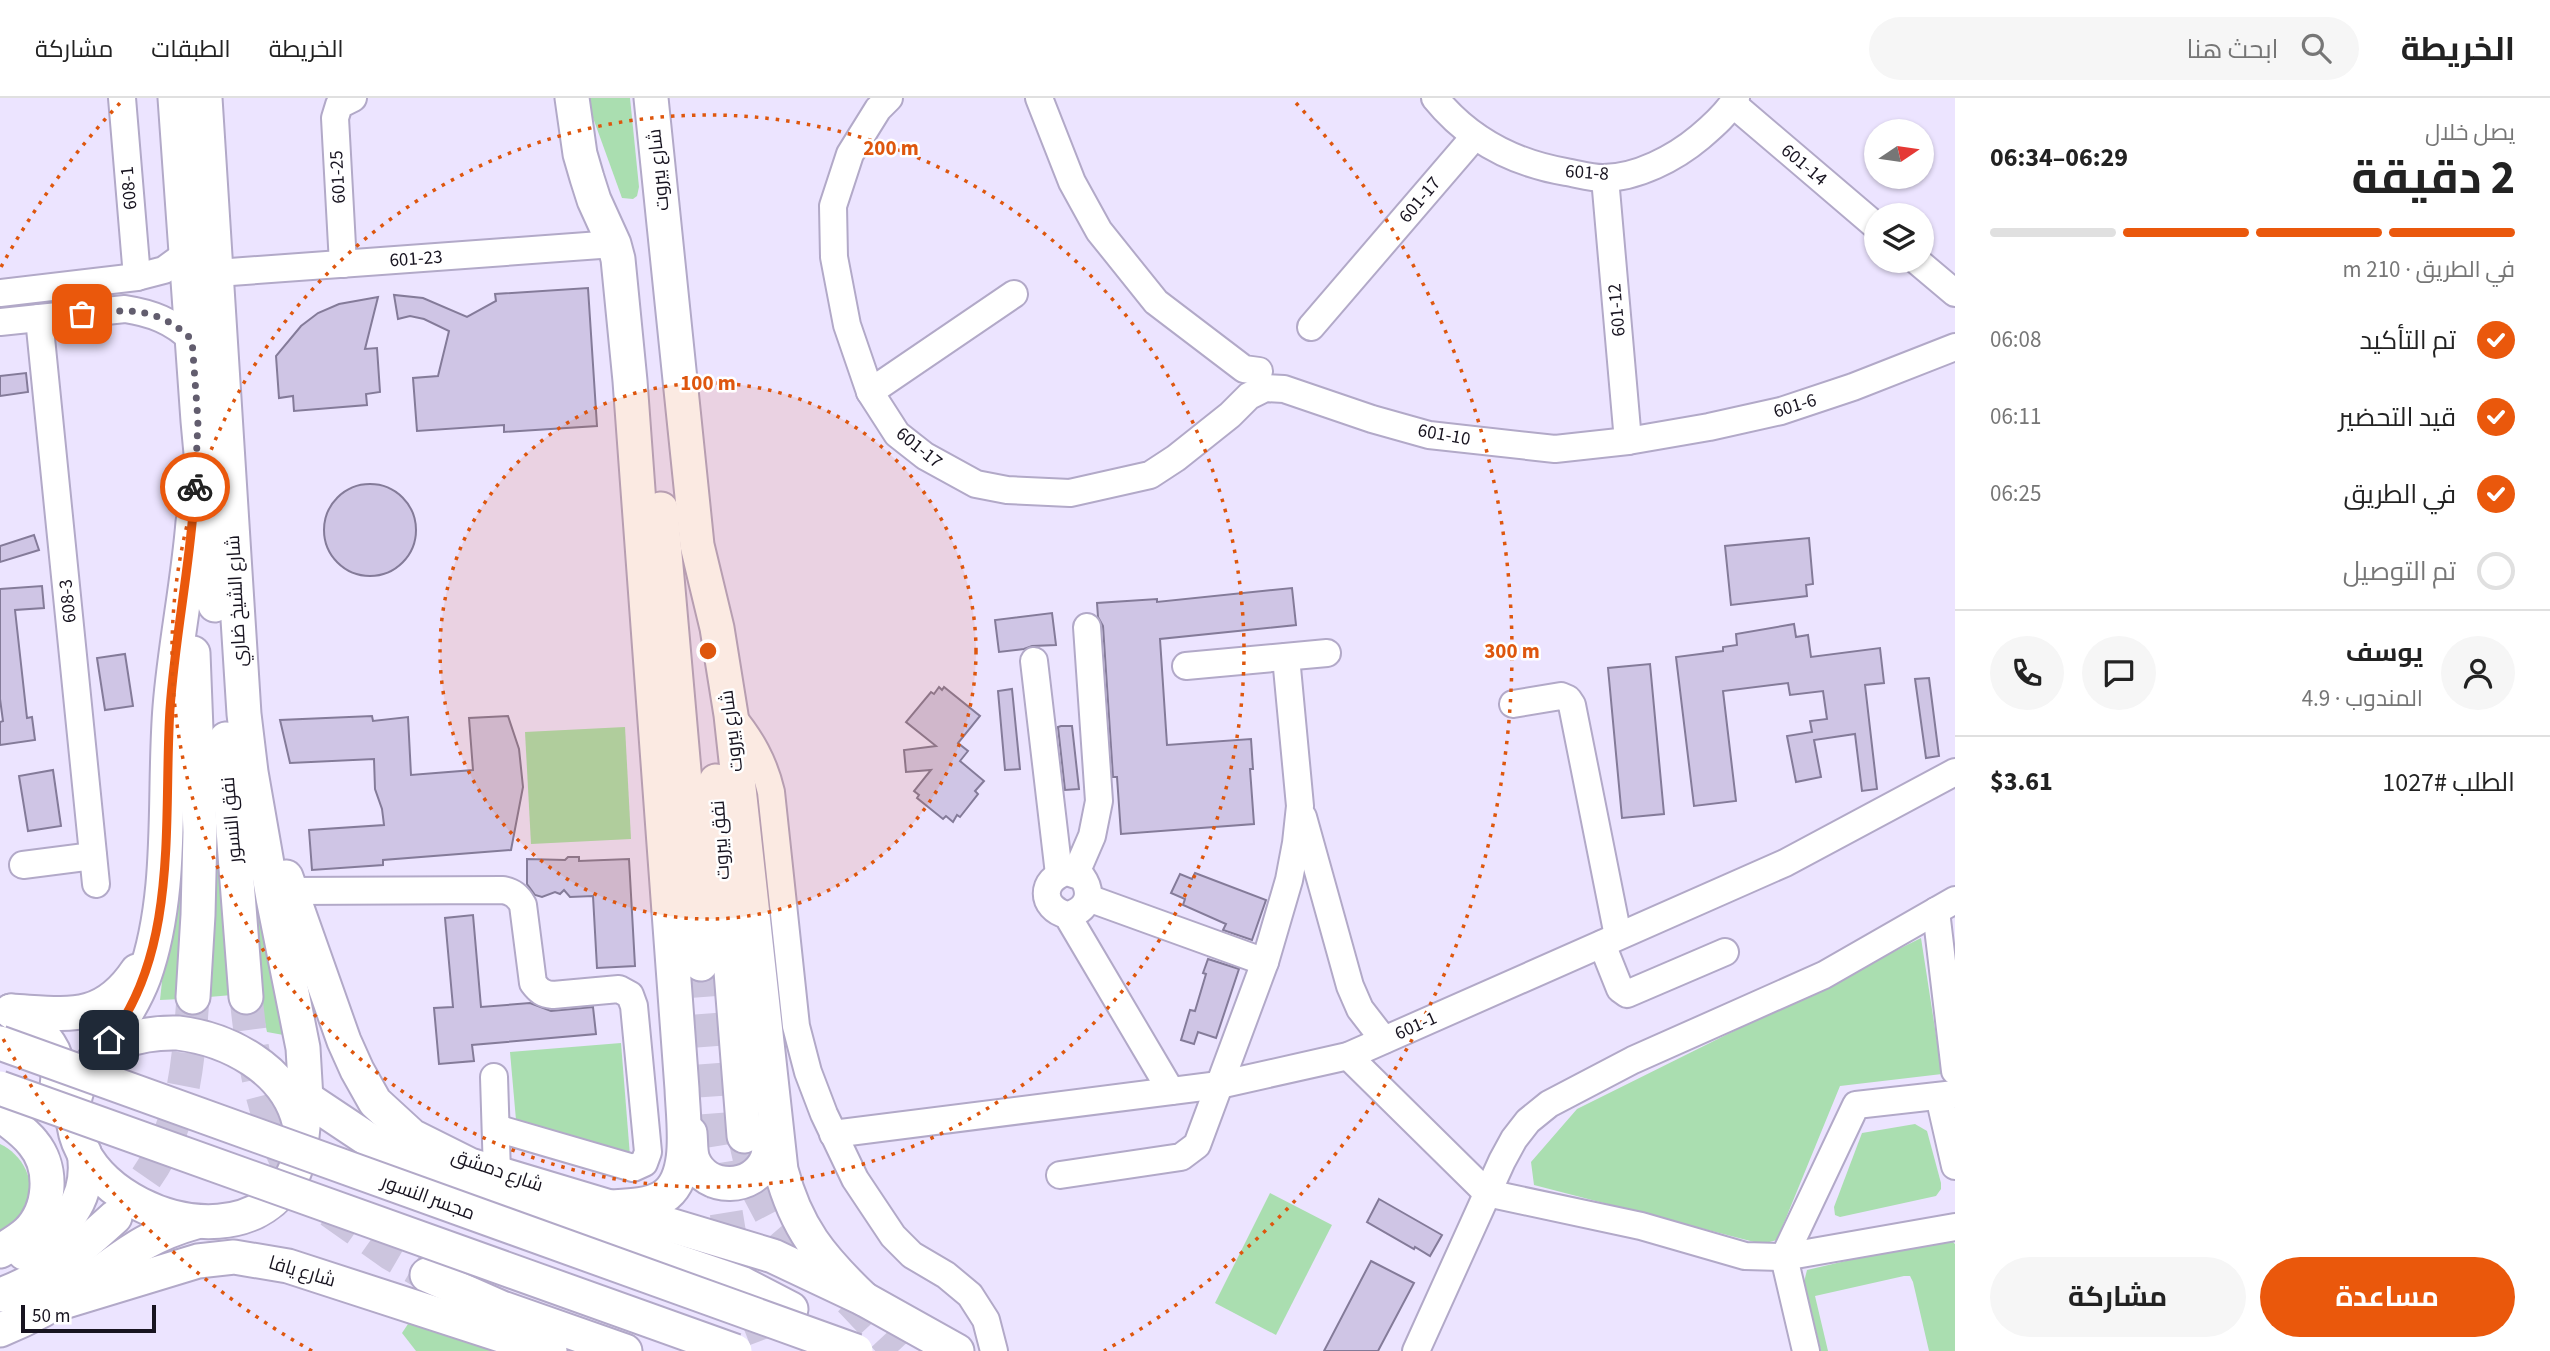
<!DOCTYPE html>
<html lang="ar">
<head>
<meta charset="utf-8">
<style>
	body { margin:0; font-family:"Source Sans 3",Cairo,sans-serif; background:#f6f6f6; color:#222; direction:rtl; height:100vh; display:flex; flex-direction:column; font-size:26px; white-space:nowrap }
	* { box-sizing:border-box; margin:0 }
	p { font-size:23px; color:#767676 }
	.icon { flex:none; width:38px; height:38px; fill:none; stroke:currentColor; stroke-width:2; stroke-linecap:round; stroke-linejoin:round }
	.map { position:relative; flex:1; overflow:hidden; direction:ltr }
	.drawer { display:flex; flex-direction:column; background:#fff; width:595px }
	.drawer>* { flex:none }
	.needle { width:46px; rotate:77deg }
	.tools { position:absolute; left:1864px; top:21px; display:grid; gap:14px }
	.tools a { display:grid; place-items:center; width:70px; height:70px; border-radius:50%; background:#fff; box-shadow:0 2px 5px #0004; font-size:35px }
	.scale { position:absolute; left:21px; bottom:18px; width:135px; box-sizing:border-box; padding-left:7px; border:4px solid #181420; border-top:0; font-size:19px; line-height:24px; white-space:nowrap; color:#181420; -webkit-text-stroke:5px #fff; paint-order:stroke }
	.pin { position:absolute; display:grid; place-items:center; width:60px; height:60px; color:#fff; margin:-30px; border-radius:14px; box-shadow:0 4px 10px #0006 }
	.courier { position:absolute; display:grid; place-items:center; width:70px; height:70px; margin:-35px; border:5px solid #ea580c; border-radius:50%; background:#fff; color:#222; box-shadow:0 2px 9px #0007 }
	.overview em { font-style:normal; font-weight:700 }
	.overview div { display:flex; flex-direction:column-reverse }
	.overview { display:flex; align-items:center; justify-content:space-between; height:119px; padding:0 35px }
	h1 { font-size:46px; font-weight:700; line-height:52px }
	.bar { display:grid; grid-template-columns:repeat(4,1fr); gap:10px 7px; align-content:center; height:84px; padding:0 35px }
	.bar i { height:9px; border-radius:5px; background:#e0e0e0 }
	.bar .on { background:#ea580c }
	.bar p { grid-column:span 4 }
	.line { display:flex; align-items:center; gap:18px; padding:0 35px; border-top:2px solid #e0e0e0 }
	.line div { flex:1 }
	.round { display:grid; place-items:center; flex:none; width:74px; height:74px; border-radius:37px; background:#f6f6f6 }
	ol { padding:0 35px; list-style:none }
	li { display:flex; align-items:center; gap:21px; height:77px }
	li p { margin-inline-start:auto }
	li .icon { padding:7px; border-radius:50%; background:#ea580c; color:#fff; stroke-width:4 }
	li:last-child { color:#767676 }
	li i { width:38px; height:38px; border:4px solid #e0e0e0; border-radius:50% }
	.primary-button { display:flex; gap:14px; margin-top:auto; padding:14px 35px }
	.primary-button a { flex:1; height:80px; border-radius:42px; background:#ea580c; color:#fff; font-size:28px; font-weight:700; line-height:80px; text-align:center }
	.primary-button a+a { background:#f6f6f6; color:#222 }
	header { display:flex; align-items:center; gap:42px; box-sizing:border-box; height:98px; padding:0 35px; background:#fff; border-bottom:2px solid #e0e0e0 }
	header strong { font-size:33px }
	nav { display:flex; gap:38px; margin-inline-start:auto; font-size:24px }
	.search { width:490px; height:63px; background:#f6f6f6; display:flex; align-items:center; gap:18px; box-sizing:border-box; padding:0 24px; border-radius:38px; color:#767676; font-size:26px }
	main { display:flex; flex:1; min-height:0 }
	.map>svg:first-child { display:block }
</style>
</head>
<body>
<header>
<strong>الخريطة</strong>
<div class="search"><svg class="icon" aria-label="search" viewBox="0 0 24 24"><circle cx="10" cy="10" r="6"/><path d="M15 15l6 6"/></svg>ابحث هنا</div>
<nav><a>الخريطة</a><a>الطبقات</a><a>مشاركة</a></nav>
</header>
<main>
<section class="drawer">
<div class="overview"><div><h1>2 دقيقة</h1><p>يصل خلال</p></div><em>06:29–06:34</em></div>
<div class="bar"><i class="on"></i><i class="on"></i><i class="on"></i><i></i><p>في الطريق · 210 m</p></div>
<ol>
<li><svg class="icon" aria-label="check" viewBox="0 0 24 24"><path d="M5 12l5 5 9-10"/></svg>تم التأكيد<p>06:08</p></li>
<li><svg class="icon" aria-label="check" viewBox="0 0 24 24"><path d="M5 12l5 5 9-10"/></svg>قيد التحضير<p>06:11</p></li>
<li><svg class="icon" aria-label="check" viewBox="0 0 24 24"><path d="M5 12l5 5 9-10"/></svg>في الطريق<p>06:25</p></li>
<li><i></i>تم التوصيل</li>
</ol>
<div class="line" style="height:126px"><a class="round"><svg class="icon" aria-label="person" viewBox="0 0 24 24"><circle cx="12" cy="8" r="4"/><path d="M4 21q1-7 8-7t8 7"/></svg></a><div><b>يوسف</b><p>المندوب · 4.9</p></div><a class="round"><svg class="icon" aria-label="chat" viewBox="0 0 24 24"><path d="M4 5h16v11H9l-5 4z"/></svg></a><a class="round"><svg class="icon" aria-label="phone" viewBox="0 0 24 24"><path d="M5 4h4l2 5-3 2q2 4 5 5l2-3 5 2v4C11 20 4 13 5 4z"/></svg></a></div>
<div class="line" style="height:91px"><div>الطلب #1027</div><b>$3.61</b></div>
<div class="primary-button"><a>مساعدة</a><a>مشاركة</a></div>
</section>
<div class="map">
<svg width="1955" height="1253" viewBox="0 0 1955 1253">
	<rect width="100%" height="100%" fill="#ece4ff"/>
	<g fill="#aadeb0">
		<polygon points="590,0 630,0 639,89 637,98 633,101 622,100 592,17"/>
		<polygon points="240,619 289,938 267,934 260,902"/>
		<polygon points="625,629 631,741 531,746 525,634"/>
		<polygon points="184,677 181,901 160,902"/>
		<polygon points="214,678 232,897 209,899"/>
		<polygon points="1921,840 1942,976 1840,988 1777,1142 1762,1146 1534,1087 1531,1064 1577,1011"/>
		<polygon points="621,945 630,1058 516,1022 510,954"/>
		<polygon points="1915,1026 1927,1033 1941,1085 1941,1091 1936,1098 1840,1119 1835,1117 1834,1109 1862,1035"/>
		<path d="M0,1046C22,1056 37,1083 27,1107C22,1119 10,1128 0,1135Z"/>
		<polygon points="1270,1095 1332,1127 1276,1237 1215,1205"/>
		<polygon points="1944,1140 1950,1141 1955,1146 1955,1253 1929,1253 1913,1184 1910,1178 1904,1178 1815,1198 1828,1253 1821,1253 1804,1184 1807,1172"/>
		<polygon points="410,1223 499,1253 416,1253 402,1235"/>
	</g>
	<g fill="#cfc5e5" stroke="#847b99" stroke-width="2">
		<polygon points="588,190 597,328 504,334 504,327 417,333 413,280 438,278 449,233 424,221 410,218 398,221 394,197 423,200 467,219 496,203 495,196"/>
		<polygon points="378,199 365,251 377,250 380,294 366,296 367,307 294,313 293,298 279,300 276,258 301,228 318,215 339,206"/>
		<polygon points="26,275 28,294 0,298 0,278"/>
		<circle cx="370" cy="432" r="46"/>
		<polygon points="34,437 39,452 0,464 0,448"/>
		<polygon points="1809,440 1813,486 1806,487 1807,498 1731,507 1725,448"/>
		<polygon points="42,488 44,510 15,512 27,620 32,619 35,642 0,647 0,624 3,623 0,601 0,491"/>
		<polygon points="1292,490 1296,527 1160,541 1167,647 1251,641 1253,671 1250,671 1254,726 1121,736 1117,679 1113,679 1103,528 1098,519 1097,505 1157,501 1157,504"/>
		<polygon points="1052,515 1056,547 1032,548 1024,551 999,554 995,522"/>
		<polygon points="1794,526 1796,539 1808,537 1811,559 1880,550 1884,585 1865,587 1877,691 1862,693 1855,636 1814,642 1821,679 1796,684 1787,638 1812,634 1810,623 1827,621 1823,593 1790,597 1788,585 1723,593 1736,703 1694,708 1676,559 1723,553 1723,549 1737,547 1736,536"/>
		<polygon points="125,556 133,608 105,612 97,560"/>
		<polygon points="1650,566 1664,716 1622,720 1608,570"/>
		<polygon points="1929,580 1939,658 1926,660 1915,581"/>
		<polygon points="939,589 942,592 944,589 980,618 958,645 968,653 960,663 984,683 975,693 978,696 960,719 957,717 953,724 946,718 943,721 917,700 919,697 914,693 931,672 906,674 904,652 936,648 906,624 931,594 934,596"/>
		<polygon points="1012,591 1020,671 1005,672 998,593"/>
		<polygon points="372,618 373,623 408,619 411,677 473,672 469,620 508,618 519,651 523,689 511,752 383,762 383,767 312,772 309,732 384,727 382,711 375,691 374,661 290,665 280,622"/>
		<polygon points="1061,628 1072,628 1079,691 1065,692 1058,629"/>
		<polygon points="53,672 61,728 28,733 19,678"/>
		<polygon points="568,759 579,759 579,763 629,761 635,868 597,870 593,798 570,799 564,792 560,796 555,794 542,799 535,797 527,786 527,761 565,762"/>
		<polygon points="1195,775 1266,802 1252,842 1223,832 1226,826 1183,807 1185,801 1171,795 1180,776 1192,781"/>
		<polygon points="473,817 481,909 530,905 551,913 593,909 596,936 472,947 474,963 439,966 434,910 453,909 445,820"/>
		<polygon points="1208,861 1239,871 1216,940 1198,934 1194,946 1181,942 1190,912 1195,913 1206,876 1203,875"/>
		<polygon points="1379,1101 1442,1137 1430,1158 1415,1149 1414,1151 1367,1124"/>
		<polygon points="1371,1163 1414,1185 1378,1253 1324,1253"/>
	</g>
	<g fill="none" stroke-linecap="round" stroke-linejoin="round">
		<g stroke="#ccc5de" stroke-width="33" stroke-dasharray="33 17" stroke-linecap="butt">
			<polyline points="701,866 714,1039 729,1132 737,1167 770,1253"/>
			<path d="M246,899C252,957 261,1012 287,1065"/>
			<polyline points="744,1038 756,1089 777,1129 801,1157 851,1203 898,1253"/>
			<polyline points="330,1113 391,1156 427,1177"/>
			<path d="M115,1119C131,1100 148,1080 160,1057C186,1008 189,954 193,899"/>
		</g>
		<defs>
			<g id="minor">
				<polyline points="122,0 137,179"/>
				<polyline points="889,0 878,11 850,56 833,108 834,159 847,227 870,294 897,336 925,358 976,386 1007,392 1070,395 1150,377 1176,360 1230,317 1249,298 1265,290 1284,291 1372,321 1429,337 1555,351 1628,343 1709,329 1781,313 1853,289 1955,249"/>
				<polyline points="1039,0 1072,84 1099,133 1156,204 1244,271 1259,273"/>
				<path d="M1435,0C1469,42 1514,65 1566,74C1578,76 1591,80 1603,80C1637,80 1675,60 1700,39C1713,28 1728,15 1736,0"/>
				<polyline points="1733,6 1876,128"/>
				<polyline points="1605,80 1628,343"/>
				<polyline points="1917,163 1955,195"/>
				<polyline points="343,166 335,20 339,7 353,0"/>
				<polyline points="217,175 614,146"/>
				<polyline points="0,195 137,179 164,172 186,156"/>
				<polyline points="39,220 96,786"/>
				<path d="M0,224L125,211C151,215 173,223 192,242"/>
				<polyline points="1311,229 1475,38"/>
				<polyline points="870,294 1014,196"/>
				<polyline points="1034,563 1059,776"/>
				<polyline points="1186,568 1327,555"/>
				<polyline points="1513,606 1561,598 1568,601 1572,607 1618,838"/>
				<path d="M731,617C751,641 764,664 771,694L796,928L808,974L824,1016L855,1081L893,1138L912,1157L946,1177L970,1197L986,1222L994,1253"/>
				<polyline points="1303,719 1350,888 1360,911 1384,942"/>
				<polyline points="23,767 93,758"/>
				<polyline points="1076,775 1092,738 1099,703 1087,529"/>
				<path d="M291,793L503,792C513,794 518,798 523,807L533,885C539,893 543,896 553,897L619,891L630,897L634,908L648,1054L644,1065L633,1070L496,1030"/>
				<polyline points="1088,800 1265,864"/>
				<polyline points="1936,813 1955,973"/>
				<path d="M1067,817C1087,813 1094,796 1082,779L1067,774C1040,781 1040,810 1067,817L1171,993"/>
				<polyline points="1602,846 1620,891 1627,896 1725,854"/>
				<polyline points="1348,958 1487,1095 1641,1128 1745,1158 1784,1159 1955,1129"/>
				<polyline points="494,979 497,1075"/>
				<polyline points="1939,998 1955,1068"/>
				<polyline points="833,1036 1219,987 1348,958 1785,765 1955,674"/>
				<polyline points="1060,1077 1181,1059 1197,1047 1265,864 1289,782 1296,745 1300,708 1286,559"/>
				<polyline points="1416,1253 1502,1063 1514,1041 1528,1023 1549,1006 1633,962 1824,877 1955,802"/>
				<polyline points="1806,1253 1784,1159 1856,1007 1955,996"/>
			</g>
			<g id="major">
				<polyline points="175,0 198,323 215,507"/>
				<polyline points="205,0 244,616 251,674 273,800 303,950 306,1001 300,1057"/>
				<path d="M572,0L580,56L587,80L594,102L614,146L618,161L630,283L682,991C683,1022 693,1080 663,1099C648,1108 626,1108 609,1109"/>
				<path d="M651,0L697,447L717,530L731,617L781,1072C796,1130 821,1160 864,1201"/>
				<polyline points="661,411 701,866"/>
				<polyline points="193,555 200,734 198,817 193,899"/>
				<polyline points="226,641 246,899"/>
				<polyline points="716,683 744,1038"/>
				<polyline points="286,779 344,943 357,972 375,1004 412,1038 470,1067 773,1158 864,1201 957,1253"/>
				<path d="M11,913C67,916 102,925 137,873"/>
				<path d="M11,913C40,935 63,947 57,988"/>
				<path d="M178,935C227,941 286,970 299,1024C304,1047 300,1070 285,1089C220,1176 30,1084 82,980C100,944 141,934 178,935Z"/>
				<path d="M92,965C111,938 132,911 144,879C174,795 163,696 170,609C175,547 188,486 193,424"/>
				<polyline points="291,990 387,1054 467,1092 741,1185 791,1211"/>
				<path d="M0,1016C11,1025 25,1034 33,1045C54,1070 51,1112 27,1135C19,1142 9,1148 0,1153"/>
				<path d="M690,1035C691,1043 690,1054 693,1062C706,1094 754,1093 767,1061C770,1053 769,1043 769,1034"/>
				<path d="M24,1155C64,1131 92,1103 84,1054"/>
				<polyline points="427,1177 502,1210 625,1253"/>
				<path d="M0,1197C46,1181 80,1151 115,1119"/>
				<polyline points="50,1208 198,1163 234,1159 288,1168 550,1253"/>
				<path d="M0,1232C27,1221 53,1208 77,1191C121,1161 142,1139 196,1124"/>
			</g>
		</defs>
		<use href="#minor" stroke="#b2a9c8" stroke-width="30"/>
		<use href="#major" stroke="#b2a9c8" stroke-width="37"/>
		<use href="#minor" stroke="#fff" stroke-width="26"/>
		<use href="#major" stroke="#fff" stroke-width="33"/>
		<defs>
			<g id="major-bridge">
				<polyline points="0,945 856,1253"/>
				<polyline points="0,990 735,1253"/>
			</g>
		</defs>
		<use href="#major-bridge" stroke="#b2a9c8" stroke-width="37" stroke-linecap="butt"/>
		<use href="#major-bridge" stroke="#fff" stroke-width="33"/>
	</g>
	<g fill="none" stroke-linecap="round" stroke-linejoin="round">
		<path stroke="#625d6e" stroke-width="7" stroke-dasharray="0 12.6" d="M82,216C125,211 159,208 192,242L198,323L195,389"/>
		<path stroke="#ea580c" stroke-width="9" d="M109,942C180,852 163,718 170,611C175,537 191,464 195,389"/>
	</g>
	<circle cx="708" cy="553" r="268" fill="#de560d" fill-opacity=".12"/>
	<g fill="none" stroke="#de560d" stroke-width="3.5" stroke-dasharray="3.5 7">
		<circle cx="708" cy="553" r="268"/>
		<circle cx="708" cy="553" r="536"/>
		<path d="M312 1253A804 804 0 0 1 1 937M1 169A804 804 0 0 1 120 5M1296 5A804 804 0 0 1 1104 1253"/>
	</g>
	<g text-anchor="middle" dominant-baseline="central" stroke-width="5" stroke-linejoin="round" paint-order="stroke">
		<g font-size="19" fill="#181420" stroke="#fff">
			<text transform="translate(1804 67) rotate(40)">601-14</text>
			<text transform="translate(659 72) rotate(-96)">شارع بيروت</text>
			<text transform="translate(1587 75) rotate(4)">601-8</text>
			<text transform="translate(338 79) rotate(-93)">601-25</text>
			<text transform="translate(129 90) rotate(-95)">608-1</text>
			<text transform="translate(1420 102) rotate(-50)">601-17</text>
			<text transform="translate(416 161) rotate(-4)">601-23</text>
			<text transform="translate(1617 212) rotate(-95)">601-12</text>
			<text transform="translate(1795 308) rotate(-17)">601-6</text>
			<text transform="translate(1444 337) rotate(10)">601-10</text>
			<text transform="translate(919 350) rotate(39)">601-17</text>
			<text transform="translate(68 503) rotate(-96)">608-3</text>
			<text transform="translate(237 503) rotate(-93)">شارع الشيخ ضاري</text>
			<text transform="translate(732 633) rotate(-97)">شارع بيروت</text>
			<text transform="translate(232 722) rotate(-95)">نفق النسور</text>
			<text transform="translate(721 742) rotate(-94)">نفق بيروت</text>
			<text transform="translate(1416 928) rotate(-24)">601-1</text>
			<text transform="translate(497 1073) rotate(19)">شارع دمشق</text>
			<text transform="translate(428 1100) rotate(20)">مجسر النسور</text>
			<text transform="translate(302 1174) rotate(16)">شارع يافا</text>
		</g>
	</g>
	<circle cx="708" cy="553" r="10" fill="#de560d" stroke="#fff" stroke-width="3.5"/>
	<g font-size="21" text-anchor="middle" font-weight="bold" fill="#de560d" stroke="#fff" stroke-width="5" stroke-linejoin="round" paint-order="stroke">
		<text x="891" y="57">200 m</text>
		<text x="708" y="292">100 m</text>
		<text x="1512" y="560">300 m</text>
	</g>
</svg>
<div class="tools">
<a><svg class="needle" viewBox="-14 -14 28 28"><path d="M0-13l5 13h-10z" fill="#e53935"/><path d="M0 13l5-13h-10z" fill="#767676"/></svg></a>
<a><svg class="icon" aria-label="layers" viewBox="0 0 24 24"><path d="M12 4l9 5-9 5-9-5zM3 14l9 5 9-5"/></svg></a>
</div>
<div class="scale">50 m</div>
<div class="pin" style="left:82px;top:216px;background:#ea580c"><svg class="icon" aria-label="bag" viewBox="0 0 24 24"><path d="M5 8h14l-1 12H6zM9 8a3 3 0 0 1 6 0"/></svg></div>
<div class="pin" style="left:109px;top:942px;background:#1f2937"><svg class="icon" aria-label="home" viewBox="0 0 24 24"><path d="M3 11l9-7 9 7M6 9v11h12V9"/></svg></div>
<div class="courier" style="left:195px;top:389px"><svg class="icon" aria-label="bike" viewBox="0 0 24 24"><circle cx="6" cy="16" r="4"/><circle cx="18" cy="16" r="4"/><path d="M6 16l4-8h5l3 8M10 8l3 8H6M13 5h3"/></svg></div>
</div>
</main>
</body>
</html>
